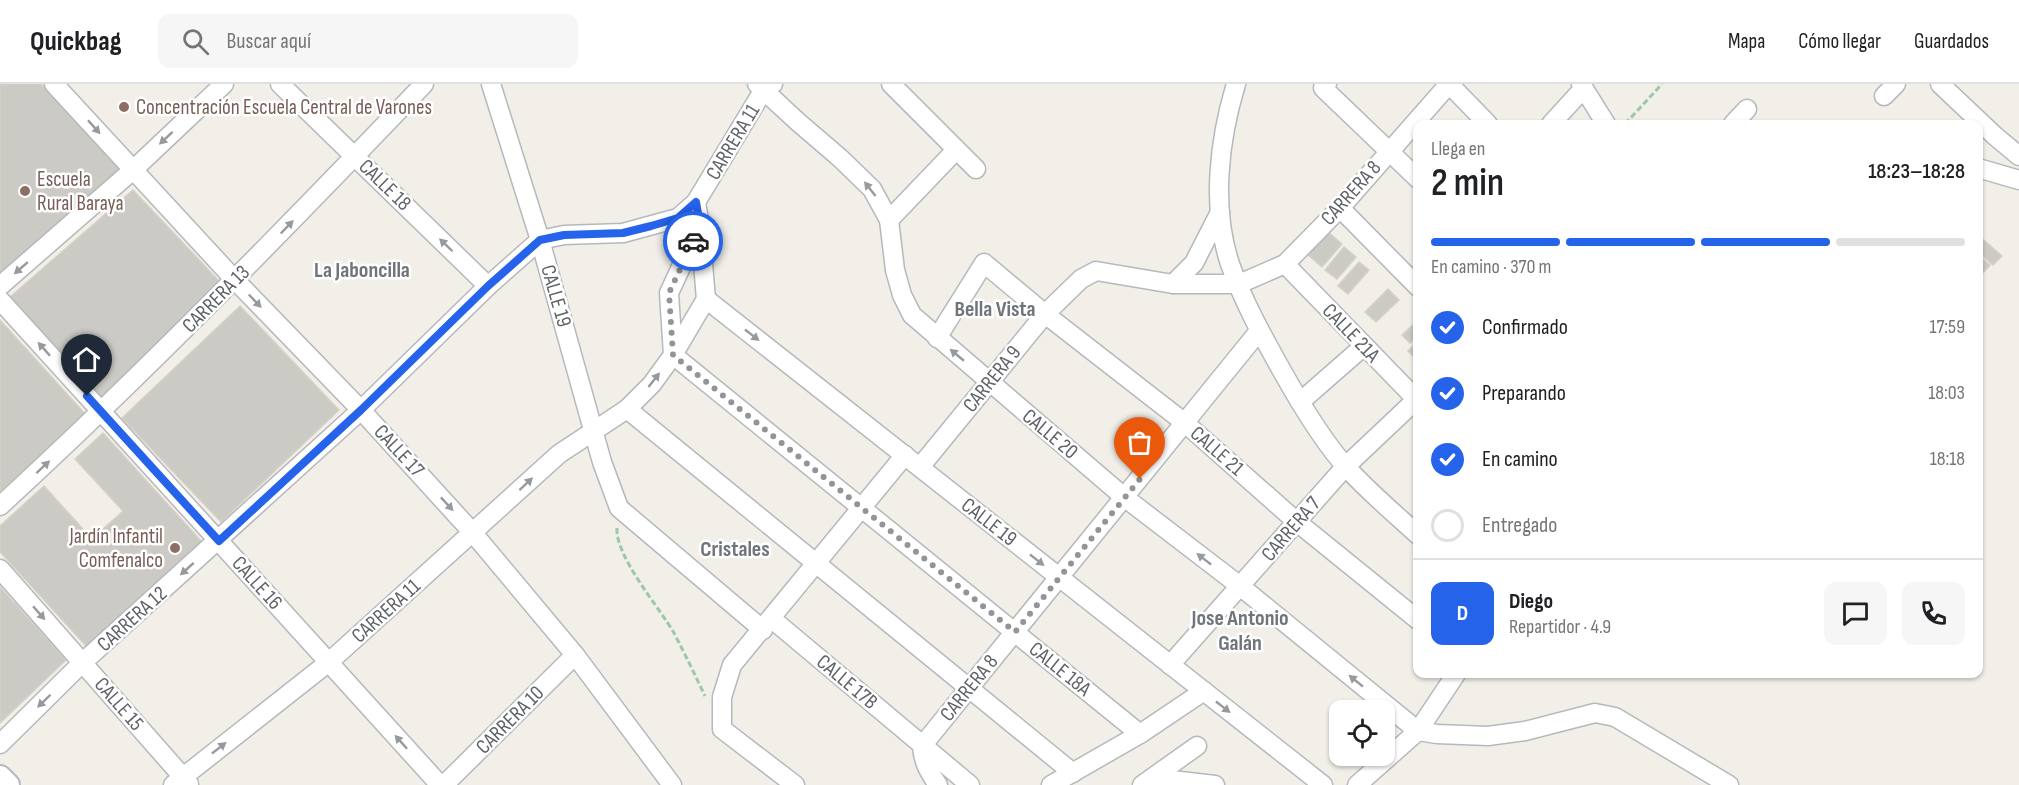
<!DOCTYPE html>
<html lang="es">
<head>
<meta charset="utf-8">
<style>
	body { margin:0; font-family:"Sofia Sans Condensed",sans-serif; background:#f6f6f6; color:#202124; height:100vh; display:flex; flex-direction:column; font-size:22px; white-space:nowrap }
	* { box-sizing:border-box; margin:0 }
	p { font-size:20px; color:#757577 }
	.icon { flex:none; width:33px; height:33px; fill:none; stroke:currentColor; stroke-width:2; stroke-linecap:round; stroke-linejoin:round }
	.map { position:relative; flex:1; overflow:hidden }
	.panel { position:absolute; left:1413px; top:36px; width:570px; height:558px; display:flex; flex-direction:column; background:#fff; border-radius:12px; box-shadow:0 2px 4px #0004 }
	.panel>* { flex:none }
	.fabs { position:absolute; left:1329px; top:616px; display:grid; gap:12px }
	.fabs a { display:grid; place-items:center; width:66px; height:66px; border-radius:12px; background:#fff; box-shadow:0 2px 4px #0004; font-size:30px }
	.pin { position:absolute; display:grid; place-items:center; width:51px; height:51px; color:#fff; margin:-62px -26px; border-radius:50% 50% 50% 0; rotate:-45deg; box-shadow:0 0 6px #0007 }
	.pin .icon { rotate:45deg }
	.courier { position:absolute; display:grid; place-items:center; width:60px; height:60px; margin:-30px; border:4px solid #2563eb; border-radius:50%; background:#fff; color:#222; box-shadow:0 2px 8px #0007 }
	.summary em { font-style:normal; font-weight:600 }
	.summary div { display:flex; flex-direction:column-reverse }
	.summary { display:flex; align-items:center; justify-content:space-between; height:102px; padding:0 18px }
	h1 { font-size:39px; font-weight:600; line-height:45px }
	.bar { display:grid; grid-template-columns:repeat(4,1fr); gap:9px 6px; align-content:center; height:72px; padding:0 18px }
	.bar i { height:8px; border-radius:4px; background:#e0e0e0 }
	.bar .selected { background:#2563eb }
	.bar p { grid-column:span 4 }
	.line { display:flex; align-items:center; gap:15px; padding:0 18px; border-top:2px solid #e0e0e0 }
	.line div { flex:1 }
	.round { display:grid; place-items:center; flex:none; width:63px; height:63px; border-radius:12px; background:#f6f6f6 }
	ol { padding:0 18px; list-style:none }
	li { display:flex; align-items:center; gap:18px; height:66px }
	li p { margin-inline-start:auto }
	li .icon { padding:6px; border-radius:50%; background:#2563eb; color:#fff; stroke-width:4 }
	li:last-child { color:#757577 }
	li i { width:33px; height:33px; border:3px solid #e0e0e0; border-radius:50% }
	header { display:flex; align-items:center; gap:36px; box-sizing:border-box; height:84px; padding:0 30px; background:#fff; border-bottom:2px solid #e0e0e0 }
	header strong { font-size:28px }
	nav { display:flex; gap:33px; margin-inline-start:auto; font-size:21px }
	.search { width:420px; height:54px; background:#f6f6f6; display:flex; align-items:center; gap:15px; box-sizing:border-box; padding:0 21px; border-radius:12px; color:#757577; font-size:22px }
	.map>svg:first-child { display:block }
</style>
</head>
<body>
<header>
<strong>Quickbag</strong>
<div class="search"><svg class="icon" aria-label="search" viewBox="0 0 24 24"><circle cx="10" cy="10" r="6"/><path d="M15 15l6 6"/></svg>Buscar aquí</div>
<nav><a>Mapa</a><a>Cómo llegar</a><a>Guardados</a></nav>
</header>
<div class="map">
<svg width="2019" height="701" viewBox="0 0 2019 701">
	<rect width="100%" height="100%" fill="#f1efe8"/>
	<g fill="#cccac5" stroke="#d6d1c6" stroke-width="1.5">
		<polygon points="0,0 41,0 120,85 0,192"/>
		<polygon points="133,106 219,197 101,315 10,213"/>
		<polygon points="1327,147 1342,160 1322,183 1307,170"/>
		<polygon points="1978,151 2002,172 1993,181 1978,168"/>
		<polygon points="1344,163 1356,173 1337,195 1325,186"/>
		<polygon points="1978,171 1990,181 1983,189 1978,184"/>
		<polygon points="1359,178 1369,186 1348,210 1338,202"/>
		<polygon points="1388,205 1399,216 1376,238 1365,228"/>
		<polygon points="240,222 339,326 221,438 122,334"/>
		<polygon points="0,236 86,331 0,408"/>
		<polygon points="1418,236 1418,252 1410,259 1402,251"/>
		<polygon points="1418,257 1418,277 1408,267"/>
		<polygon points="103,349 203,459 88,564 0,468 0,442 44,402 92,455 123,427 75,375"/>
		<polygon points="0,503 66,576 0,639"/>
	</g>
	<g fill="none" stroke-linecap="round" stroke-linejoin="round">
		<defs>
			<g id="minor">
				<polyline points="54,0 235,196 361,326 473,449 575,571 672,701"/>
				<polyline points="280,0 488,202"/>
				<polyline points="491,0 540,156 602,378 619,424 763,546"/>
				<polyline points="757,0 798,38 840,74 872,105 889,136 895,186 902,211 912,231 1124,413 1240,502 1418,647"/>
				<polyline points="891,0 976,85"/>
				<path d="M1236,0C1219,56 1211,123 1230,180C1243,217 1263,253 1282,287C1300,319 1323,358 1348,385C1370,409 1394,429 1418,451"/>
				<polyline points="1327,0 1323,4 1418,95"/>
				<polyline points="1449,0 1488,40"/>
				<polyline points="1581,0 1606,40"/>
				<polyline points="1940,0 1995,52 2019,72"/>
				<polyline points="1884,12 1896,0"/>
				<polyline points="1551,40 1583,5"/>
				<polyline points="1733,40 1747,25"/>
				<polyline points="1978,84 2019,96"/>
				<polyline points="1340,124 1418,203"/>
				<polyline points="889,136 956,66"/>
				<polyline points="700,145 706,215"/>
				<polyline points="1285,180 1418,317"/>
				<polyline points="1173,200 1194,179 1220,128"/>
				<polyline points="0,202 133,86 224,0"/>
				<polyline points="706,215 1323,701"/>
				<polyline points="706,215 673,271 1140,650"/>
				<polyline points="0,216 440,701"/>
				<polyline points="937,254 984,179 1045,230 1185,339 1297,438 1418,536"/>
				<polyline points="1300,318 1364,262"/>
				<polyline points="627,325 1073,689"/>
				<polyline points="920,383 1045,230 1081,195 1096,187 1173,200 1239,200 1285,180 1340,124 1449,0"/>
				<path d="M0,422C147,287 286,144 424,0"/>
				<polyline points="0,485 189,700"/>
				<polyline points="772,535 970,701"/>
				<polyline points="1170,581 1345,383 1418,314"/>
				<polyline points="1418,647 1437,650 1488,652 1525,647 1595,629 1615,633 1729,701"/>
				<polyline points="0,660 82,579 361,326 488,202 540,156 564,151 623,149 678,134 696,118 763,7 773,0"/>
				<polyline points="922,662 1259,247"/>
				<path d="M922,662C923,678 929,688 938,701"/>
				<polyline points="1154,694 1215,701"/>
				<polyline points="173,701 329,578 559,370 627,325 652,300 673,271 669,209 700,142 696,118"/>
				<polyline points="444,701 575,571"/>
				<polyline points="795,701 722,645 722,613 732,581 905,371"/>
				<polyline points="1051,701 1140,650 1204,607"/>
				<polyline points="1142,701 1197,662"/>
				<polyline points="1357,701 1418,647 1456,590"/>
			</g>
			<polyline id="tertiary" points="0,693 8,701"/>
		</defs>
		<use href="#minor" stroke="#b5b8bc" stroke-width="21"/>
		<use href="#tertiary" stroke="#b5b8bc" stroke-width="26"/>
		<g stroke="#9cc7a9" stroke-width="3" stroke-dasharray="6 3" stroke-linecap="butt">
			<polyline points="1625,40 1662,0"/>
			<path d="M617,444C615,472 659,523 674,549C685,570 695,591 705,612"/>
		</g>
		<use href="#minor" stroke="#fff" stroke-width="18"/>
		<use href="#tertiary" stroke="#fff" stroke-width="22"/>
	</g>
	<defs><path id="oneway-solid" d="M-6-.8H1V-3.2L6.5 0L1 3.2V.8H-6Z" transform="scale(1.5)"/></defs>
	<g fill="#979a9d">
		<use href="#oneway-solid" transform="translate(94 43) rotate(48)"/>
		<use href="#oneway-solid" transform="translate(166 54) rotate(137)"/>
		<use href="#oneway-solid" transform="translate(870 105) rotate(-128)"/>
		<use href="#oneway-solid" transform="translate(287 143) rotate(-46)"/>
		<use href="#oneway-solid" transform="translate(446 161) rotate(-136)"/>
		<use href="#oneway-solid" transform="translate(21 184) rotate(139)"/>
		<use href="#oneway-solid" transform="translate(255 217) rotate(46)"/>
		<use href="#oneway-solid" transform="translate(752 251) rotate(38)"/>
		<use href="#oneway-solid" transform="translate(44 265) rotate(-132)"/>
		<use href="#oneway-solid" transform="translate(957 271) rotate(-140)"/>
		<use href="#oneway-solid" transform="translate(654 296) rotate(-52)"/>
		<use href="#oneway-solid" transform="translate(43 383) rotate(-43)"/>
		<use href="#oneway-solid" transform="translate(526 400) rotate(-43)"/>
		<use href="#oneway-solid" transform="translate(447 420) rotate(47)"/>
		<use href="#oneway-solid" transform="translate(1204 475) rotate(-142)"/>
		<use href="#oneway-solid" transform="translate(1037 476) rotate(38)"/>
		<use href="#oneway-solid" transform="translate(187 485) rotate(138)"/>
		<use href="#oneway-solid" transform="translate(39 529) rotate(49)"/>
		<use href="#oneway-solid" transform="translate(1356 597) rotate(-141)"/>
		<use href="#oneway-solid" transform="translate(44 617) rotate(136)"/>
		<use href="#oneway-solid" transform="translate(1223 623) rotate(38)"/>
		<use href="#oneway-solid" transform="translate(401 658) rotate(-132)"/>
		<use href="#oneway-solid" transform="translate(219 664) rotate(-38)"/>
	</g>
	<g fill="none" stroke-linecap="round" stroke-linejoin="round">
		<polyline stroke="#929495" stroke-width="6" stroke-dasharray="0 10.8" points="693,157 669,209 673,271 1015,548 1140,395"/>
		<polyline stroke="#2563eb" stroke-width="8" points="87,312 219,457 361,326 488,202 540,156 564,151 623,149 651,142 678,134 696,118 700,142 693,157"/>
	</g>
	<g fill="#8d6e63" stroke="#fff" stroke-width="2">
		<circle cx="124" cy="23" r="6"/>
		<circle cx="25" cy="107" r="6"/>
		<circle cx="175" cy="464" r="6"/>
	</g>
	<g text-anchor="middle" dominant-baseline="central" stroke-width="5" stroke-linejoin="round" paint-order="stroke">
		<g font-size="21" fill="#785e54" stroke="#fff" text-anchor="start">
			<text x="136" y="23">Concentración Escuela Central de Varones</text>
			<text x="37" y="95">Escuela<tspan x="37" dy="24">Rural Baraya</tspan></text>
			<text x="163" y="452" text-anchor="end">Jardín Infantil<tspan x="163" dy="24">Comfenalco</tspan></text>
		</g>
		<g font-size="21" fill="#5f6368" stroke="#fff">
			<text transform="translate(733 58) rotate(-59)">CARRERA 11</text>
			<text transform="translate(385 101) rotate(44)">CALLE 18</text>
			<text transform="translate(1351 109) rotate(-48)">CARRERA 8</text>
			<text transform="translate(556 212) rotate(74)">CALLE 19</text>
			<text transform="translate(216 215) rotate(-45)">CARRERA 13</text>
			<text transform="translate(1351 249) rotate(46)">CALLE 21A</text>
			<text transform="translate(992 295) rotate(-51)">CARRERA 9</text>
			<text transform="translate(1050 350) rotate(40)">CALLE 20</text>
			<text transform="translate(399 367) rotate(47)">CALLE 17</text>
			<text transform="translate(1217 367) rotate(41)">CALLE 21</text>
			<text transform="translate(989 438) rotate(38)">CALLE 19</text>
			<text transform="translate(1291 445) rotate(-49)">CARRERA 7</text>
			<text transform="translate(257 499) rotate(48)">CALLE 16</text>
			<text transform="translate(386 527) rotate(-42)">CARRERA 11</text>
			<text transform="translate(132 535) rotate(-42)">CARRERA 12</text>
			<text transform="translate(1060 585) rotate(39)">CALLE 18A</text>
			<text transform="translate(847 598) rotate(40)">CALLE 17B</text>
			<text transform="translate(969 604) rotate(-51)">CARRERA 8</text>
			<text transform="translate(119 620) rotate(49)">CALLE 15</text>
			<text transform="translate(510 636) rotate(-45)">CARRERA 10</text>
		</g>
		<g font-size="22" font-weight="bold" fill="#70757a" stroke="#fff">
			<text x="362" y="186">La Jaboncilla</text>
			<text x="995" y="225">Bella Vista</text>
			<text x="735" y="465">Cristales</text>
			<text x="1240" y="534">Jose Antonio<tspan x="1240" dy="25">Galán</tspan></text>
		</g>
	</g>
</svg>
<div class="fabs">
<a><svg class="icon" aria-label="locate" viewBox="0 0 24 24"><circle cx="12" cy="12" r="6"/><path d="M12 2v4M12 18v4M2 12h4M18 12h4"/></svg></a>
</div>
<div class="pin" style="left:1140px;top:395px;background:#ea580c"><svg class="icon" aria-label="bag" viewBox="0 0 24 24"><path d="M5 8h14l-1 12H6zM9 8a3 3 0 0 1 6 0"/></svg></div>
<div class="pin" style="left:87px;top:312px;background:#1f2937"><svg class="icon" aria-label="home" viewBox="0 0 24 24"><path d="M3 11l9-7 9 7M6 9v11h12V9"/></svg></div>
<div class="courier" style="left:693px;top:157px"><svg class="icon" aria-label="car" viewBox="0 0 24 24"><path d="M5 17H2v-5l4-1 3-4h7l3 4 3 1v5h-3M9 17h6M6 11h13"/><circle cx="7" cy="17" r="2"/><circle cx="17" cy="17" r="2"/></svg></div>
<section class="panel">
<div class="summary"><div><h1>2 min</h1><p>Llega en</p></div><em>18:23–18:28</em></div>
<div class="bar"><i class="selected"></i><i class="selected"></i><i class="selected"></i><i></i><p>En camino · 370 m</p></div>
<ol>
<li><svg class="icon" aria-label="check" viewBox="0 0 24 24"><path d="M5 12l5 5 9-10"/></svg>Confirmado<p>17:59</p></li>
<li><svg class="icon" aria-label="check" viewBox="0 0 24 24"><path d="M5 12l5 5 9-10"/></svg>Preparando<p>18:03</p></li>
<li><svg class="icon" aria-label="check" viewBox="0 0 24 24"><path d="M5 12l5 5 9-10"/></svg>En camino<p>18:18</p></li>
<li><i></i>Entregado</li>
</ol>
<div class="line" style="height:108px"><b class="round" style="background:#2563eb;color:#fff">D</b><div><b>Diego</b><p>Repartidor · 4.9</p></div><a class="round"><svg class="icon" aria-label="chat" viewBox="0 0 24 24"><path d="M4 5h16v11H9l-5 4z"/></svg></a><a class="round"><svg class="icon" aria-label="phone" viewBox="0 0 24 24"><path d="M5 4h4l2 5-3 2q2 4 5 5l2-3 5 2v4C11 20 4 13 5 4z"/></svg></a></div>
</section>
</div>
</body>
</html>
